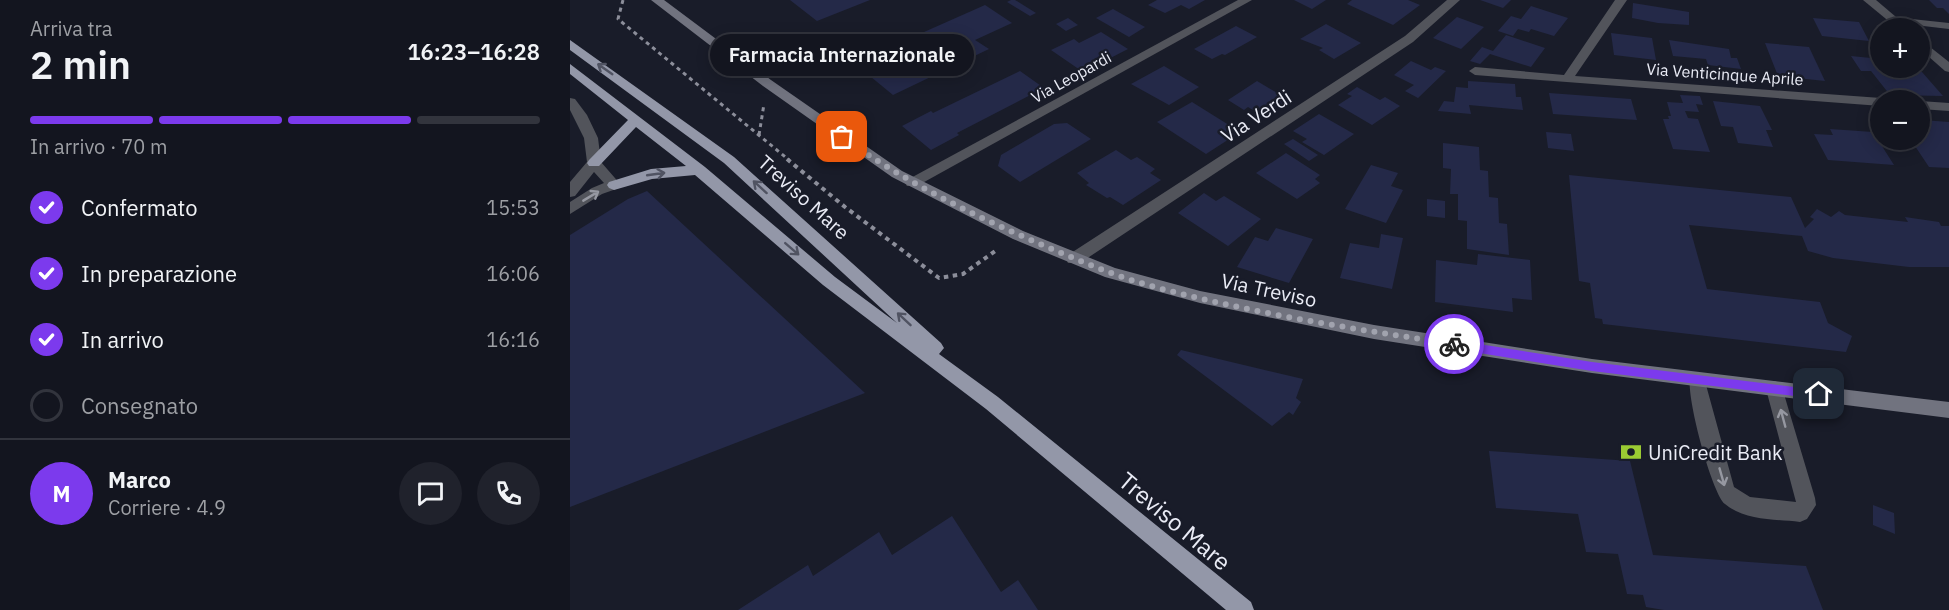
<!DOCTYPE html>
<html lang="it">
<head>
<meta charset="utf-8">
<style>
	body { margin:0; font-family:"IBM Plex Sans",sans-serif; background:#20222c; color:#f1f3f6; height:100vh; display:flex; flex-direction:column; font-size:22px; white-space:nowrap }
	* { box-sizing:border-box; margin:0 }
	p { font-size:20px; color:#9d9fa4 }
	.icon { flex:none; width:33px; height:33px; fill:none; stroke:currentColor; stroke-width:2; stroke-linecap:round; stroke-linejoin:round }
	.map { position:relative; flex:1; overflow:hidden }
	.drawer { display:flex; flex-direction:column; background:#13151f; width:570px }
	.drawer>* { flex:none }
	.buttons { position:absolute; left:1300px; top:18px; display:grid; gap:12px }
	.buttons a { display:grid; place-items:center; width:60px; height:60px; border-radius:50%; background:#13151f; box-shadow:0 3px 15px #0003,0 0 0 2px #32343d; font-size:30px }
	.pin { position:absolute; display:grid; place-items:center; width:51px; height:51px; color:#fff; margin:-26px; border-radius:12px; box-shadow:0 3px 9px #0006 }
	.courier { position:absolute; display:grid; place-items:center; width:60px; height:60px; margin:-30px; border:4px solid #7c3aed; border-radius:50%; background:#fff; color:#222; box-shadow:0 2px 8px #0007 }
	.bubble { position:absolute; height:42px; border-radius:21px; background:#13151f; box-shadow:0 3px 15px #0003,0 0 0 2px #32343d; font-size:20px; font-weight:600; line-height:42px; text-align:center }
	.headline em { font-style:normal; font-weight:600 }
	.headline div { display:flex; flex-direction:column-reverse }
	.headline { display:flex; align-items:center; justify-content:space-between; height:102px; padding:0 30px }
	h1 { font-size:39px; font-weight:600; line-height:45px }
	.bar { display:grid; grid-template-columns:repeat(4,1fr); gap:9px 6px; align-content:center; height:72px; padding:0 30px }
	.bar i { height:8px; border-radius:4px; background:#32343d }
	.bar .active { background:#7c3aed }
	.bar p { grid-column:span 4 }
	.line { display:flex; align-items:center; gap:15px; padding:0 30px; border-top:2px solid #32343d }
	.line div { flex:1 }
	.round { display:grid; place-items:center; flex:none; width:63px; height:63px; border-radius:32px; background:#20222c }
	ol { padding:0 30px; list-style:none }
	li { display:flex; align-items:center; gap:18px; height:66px }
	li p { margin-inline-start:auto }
	li .icon { padding:6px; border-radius:50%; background:#7c3aed; color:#fff; stroke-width:4 }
	li:last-child { color:#9d9fa4 }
	li i { width:33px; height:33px; border:3px solid #32343d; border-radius:50% }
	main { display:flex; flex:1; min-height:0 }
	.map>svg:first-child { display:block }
</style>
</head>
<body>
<main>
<section class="drawer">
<div class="headline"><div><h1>2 min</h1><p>Arriva tra</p></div><em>16:23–16:28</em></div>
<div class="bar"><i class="active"></i><i class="active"></i><i class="active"></i><i></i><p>In arrivo · 70 m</p></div>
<ol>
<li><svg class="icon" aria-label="check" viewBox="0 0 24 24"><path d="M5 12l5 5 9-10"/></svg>Confermato<p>15:53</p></li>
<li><svg class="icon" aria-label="check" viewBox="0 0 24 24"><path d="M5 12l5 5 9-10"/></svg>In preparazione<p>16:06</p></li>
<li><svg class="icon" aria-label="check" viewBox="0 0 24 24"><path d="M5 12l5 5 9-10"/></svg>In arrivo<p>16:16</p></li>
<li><i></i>Consegnato</li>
</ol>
<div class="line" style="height:108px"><b class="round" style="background:#7c3aed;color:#fff">M</b><div><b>Marco</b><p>Corriere · 4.9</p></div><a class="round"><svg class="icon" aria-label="chat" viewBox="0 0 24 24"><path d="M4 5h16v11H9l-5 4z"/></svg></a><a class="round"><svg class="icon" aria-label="phone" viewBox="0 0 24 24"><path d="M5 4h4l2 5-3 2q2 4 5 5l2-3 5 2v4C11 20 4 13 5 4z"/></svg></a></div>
</section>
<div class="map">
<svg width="1379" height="610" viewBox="0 0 1379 610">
	<rect width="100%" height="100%" fill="#191c29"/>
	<g fill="#242948">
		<polygon points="220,0 300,0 247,21"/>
		<polygon points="441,0 445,0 466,13 460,16 437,2"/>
		<polygon points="587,0 635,0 619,9 611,5 595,13 578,5"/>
		<polygon points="724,0 756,0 742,9"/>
		<polygon points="782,0 838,0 850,5 823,25 777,4"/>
		<polygon points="910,0 941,0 933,8"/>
		<polygon points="1359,0 1379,0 1379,14 1373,8 1367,8"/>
		<polygon points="1063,3 1119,12 1119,25 1088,23 1062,18"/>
		<polygon points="415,5 442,23 405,40 419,49 323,95 284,63"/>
		<polygon points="961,6 998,18 984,36 961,29 959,32 948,29 943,36 928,31 941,16 951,19"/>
		<polygon points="543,9 575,27 559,37 526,18"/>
		<polygon points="887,17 914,27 891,49 863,38"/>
		<polygon points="498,18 508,25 496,31 486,24"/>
		<polygon points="1243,18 1289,22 1299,41 1252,36"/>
		<polygon points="756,24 791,43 764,59 749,50 753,48 730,39"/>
		<polygon points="666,26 687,37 655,55 652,54 642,59 624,49"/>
		<polygon points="531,32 558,49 513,72 481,50 504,39 509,43"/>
		<polygon points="1041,33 1082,38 1086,60 1044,55"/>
		<polygon points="936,35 975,48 961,67 920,54 910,64 900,61 912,47 923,51"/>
		<polygon points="1099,40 1159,49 1161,58 1167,58 1171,69 1138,65 1136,59 1103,56"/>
		<polygon points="1195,43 1239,47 1255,81 1208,76"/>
		<polygon points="1281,56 1311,59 1311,68 1330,68 1333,71 1352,72 1373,96 1320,95 1301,71 1291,71"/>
		<polygon points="841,61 861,70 865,67 876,71 848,98 835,91 844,85 824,75"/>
		<polygon points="594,66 629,87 599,105 561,84"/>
		<polygon points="450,71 474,88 387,133 389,135 361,150 332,126 361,111 363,113"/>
		<polygon points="687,81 719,100 693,116 678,107 674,110 658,100"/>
		<polygon points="898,81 945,84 946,97 951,97 953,110 899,105 901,114 868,111 874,101 884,102 886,87 898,88"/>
		<polygon points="787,87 810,100 815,97 830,106 802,125 768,105 782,96 777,94"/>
		<polygon points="979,93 1061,99 1067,120 983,114"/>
		<polygon points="1110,95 1130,96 1133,105 1126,104 1129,112 1115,111 1118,118 1128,119 1140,152 1103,149 1093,119 1099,119 1098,116 1101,116 1097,102 1113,103"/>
		<polygon points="1143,101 1190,106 1202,130 1196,130 1203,147 1168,143 1163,127 1151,126"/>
		<polygon points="622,102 670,132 636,154 587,122"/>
		<polygon points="749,114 784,134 754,155 732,142 737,139 723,131"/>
		<polygon points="1352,120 1379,122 1379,168 1359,167 1341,140 1350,140 1350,124 1354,124"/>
		<polygon points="497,123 521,139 450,182 428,166 431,155 484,124"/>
		<polygon points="1260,129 1303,132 1324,165 1258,160 1244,134 1263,135"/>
		<polygon points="976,132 1001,134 1004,151 978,148"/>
		<polygon points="723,139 748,155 739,161 714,144"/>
		<polygon points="873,143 909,147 910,170 918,171 919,197 928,198 929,223 937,224 939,255 897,249 897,221 888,220 888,194 880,194 881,169 873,168"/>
		<polygon points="546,150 561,160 567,157 585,169 580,173 591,180 553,205 540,197 537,198 516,185 519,183 507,173"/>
		<polygon points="716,153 750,175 745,179 750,183 727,199 686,173"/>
		<polygon points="801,165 828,173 821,186 833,190 816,223 775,209"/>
		<polygon points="999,175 1221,197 1235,228 1244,219 1240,217 1247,209 1261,217 1269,211 1275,215 1338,222 1335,217 1369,222 1371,226 1379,226 1379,267 1339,267 1263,258 1238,251 1232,236 1119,225 1137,289 1250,302 1258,323 1282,336 1276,352 1033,324 1032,319 1025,318 1020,283 1009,281"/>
		<polygon points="77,191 295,393 0,507 0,235 58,199"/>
		<polygon points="634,193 646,201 654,196 691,219 658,246 608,213"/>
		<polygon points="857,199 875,201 875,218 857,216"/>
		<polygon points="706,228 743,239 719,283 667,267 685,237 698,241"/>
		<polygon points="811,234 833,238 822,289 770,278 780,243 809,248"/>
		<polygon points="908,254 960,260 962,300 942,298 943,312 865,302 866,260 907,265"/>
		<polygon points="611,350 733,379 726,398 731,402 723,415 719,412 702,426 607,355"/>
		<polygon points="919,451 1060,461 1083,555 1236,566 1253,610 1094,610 1076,607 1073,595 1057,594 1048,554 1016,552 1008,514 926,508"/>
		<polygon points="1303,505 1324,513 1325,534 1303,525"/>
		<polygon points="382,516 431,592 448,580 468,610 168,610 238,565 243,576 309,532 322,555"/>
	</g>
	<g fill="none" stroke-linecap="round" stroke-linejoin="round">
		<g stroke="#8c8e9a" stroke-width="3" stroke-dasharray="4 4" stroke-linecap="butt">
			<polyline points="53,0 48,19 219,160"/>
			<polyline points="189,135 194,104"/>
		</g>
		<polyline stroke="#8c8e9a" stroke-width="4" stroke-dasharray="4.5 4.5" stroke-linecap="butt" points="217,159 275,207 369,278 393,274 428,249"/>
		<path fill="#52545b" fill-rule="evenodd" d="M1127,372L1133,374L1164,487L1180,497L1226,502L1196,389L1199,384L1205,381L1211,384L1245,498L1246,505L1237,519L1230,522C1206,519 1175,521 1155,504C1142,494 1113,388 1121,374Z"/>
		<g fill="#52545b" fill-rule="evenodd">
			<polygon points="668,0 682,0 347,186 337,186 335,183 337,180"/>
			<polygon points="877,0 890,0 843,42 510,263 498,263 496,259 498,255 835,36"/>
			<polygon points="1045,0 1057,0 1005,76 1311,98 1316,100 1311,100 1311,106 905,75 899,71 905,67 994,75"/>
			<polygon points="1323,17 1379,23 1379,29 1319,22 1317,20"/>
			<polygon points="0,98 5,99 17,115 28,138 31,162 51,185 49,188 32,194 0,214 0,202 22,188 34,183 24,172 5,196 0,197 0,182 17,162 14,138 0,110"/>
			<polygon points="1350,101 1379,103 1379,111 1350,109"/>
		</g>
		<g fill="#52545b" fill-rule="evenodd">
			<polygon points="1293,0 1306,0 1339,28 1327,28"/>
			<polygon points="1350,39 1379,62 1379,72 1375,71 1350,49"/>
		</g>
		<polygon fill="#71737f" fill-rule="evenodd" points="81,0 94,0 201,80 332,171 453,231 545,268 630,291 804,325 1022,359 1379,402 1379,418 1022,373 804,339 630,303 535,277 443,239 322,177 193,86"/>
		<polygon fill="#9397a8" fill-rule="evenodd" points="0,40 164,157 371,343 374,348 369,354 428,397 681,602 684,610 656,610 416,409 253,285 125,175 82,179 44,190 39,188 37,185 39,182 81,169 116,166 66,127 29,166 19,166 17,163 19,160 58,120 0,74 0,64 135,167 265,277 327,323 154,163 0,50"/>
	</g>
	<defs><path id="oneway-shaft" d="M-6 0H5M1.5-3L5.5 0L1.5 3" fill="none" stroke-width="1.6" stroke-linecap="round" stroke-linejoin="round" transform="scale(1.5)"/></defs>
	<g stroke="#505362">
		<use href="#oneway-shaft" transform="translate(35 69) rotate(-145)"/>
		<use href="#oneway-shaft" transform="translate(86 174) rotate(-8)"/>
		<use href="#oneway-shaft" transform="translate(190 187) rotate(-138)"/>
		<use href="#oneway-shaft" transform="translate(222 249) rotate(41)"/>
		<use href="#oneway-shaft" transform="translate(334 319) rotate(-137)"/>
	</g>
	<g stroke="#9698a1">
		<use href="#oneway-shaft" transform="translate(21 196) rotate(-31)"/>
		<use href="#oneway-shaft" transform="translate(1213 418) rotate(-105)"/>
		<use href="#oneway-shaft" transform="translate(1152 477) rotate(74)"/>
	</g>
	<polygon fill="#7c3aed" points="884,340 1022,362 1249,390 1254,394 1249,399 1022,371 884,349 879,344"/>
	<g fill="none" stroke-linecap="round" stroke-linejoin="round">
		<path stroke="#a1a3ae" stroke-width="6" stroke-dasharray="0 10.8" d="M272,137C335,182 404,216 475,246C510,261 545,276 581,286C680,313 783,329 884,344"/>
	</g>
	<defs>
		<symbol id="bank-bare" viewBox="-9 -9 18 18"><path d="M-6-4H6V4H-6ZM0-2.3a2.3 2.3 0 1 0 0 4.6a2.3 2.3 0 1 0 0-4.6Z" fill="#9bcb33" stroke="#191c29" stroke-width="2.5" paint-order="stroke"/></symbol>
	</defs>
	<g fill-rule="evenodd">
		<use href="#bank-bare" x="1046" y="437" width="30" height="30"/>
	</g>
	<g text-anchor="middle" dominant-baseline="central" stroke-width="5" stroke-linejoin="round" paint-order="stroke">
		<g font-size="16" fill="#eaecf6" stroke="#191c29">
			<text transform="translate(1155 74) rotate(4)">Via Venticinque Aprile</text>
			<text transform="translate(501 77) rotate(-29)">Via Leopardi</text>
		</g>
		<g font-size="20" fill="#eaecf6" stroke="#191c29">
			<text transform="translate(686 116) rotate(-33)">Via Verdi</text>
			<text transform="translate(234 197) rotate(42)">Treviso Mare</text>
			<text transform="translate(699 290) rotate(12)">Via Treviso</text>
		</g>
		<g font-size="20" fill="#eaecf6" stroke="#191c29" text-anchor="start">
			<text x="1078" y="452">UniCredit Bank</text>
		</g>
		<g font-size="24" fill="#eaecf6" stroke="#191c29">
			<text transform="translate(605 521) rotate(40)">Treviso Mare</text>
		</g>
	</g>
</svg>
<div class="buttons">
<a>+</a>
<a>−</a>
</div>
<div class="pin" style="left:272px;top:137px;background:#ea580c"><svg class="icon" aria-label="bag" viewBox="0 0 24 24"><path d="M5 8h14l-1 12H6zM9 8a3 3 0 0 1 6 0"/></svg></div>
<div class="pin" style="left:1249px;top:394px;background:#1f2937"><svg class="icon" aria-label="home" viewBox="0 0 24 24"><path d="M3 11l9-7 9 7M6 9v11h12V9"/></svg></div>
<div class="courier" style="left:884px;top:344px"><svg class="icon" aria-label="bike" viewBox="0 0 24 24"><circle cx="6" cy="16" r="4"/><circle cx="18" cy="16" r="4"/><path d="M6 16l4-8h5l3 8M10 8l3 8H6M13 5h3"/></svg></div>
<div class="bubble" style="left:140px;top:34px;width:264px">Farmacia Internazionale</div>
</div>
</main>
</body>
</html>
